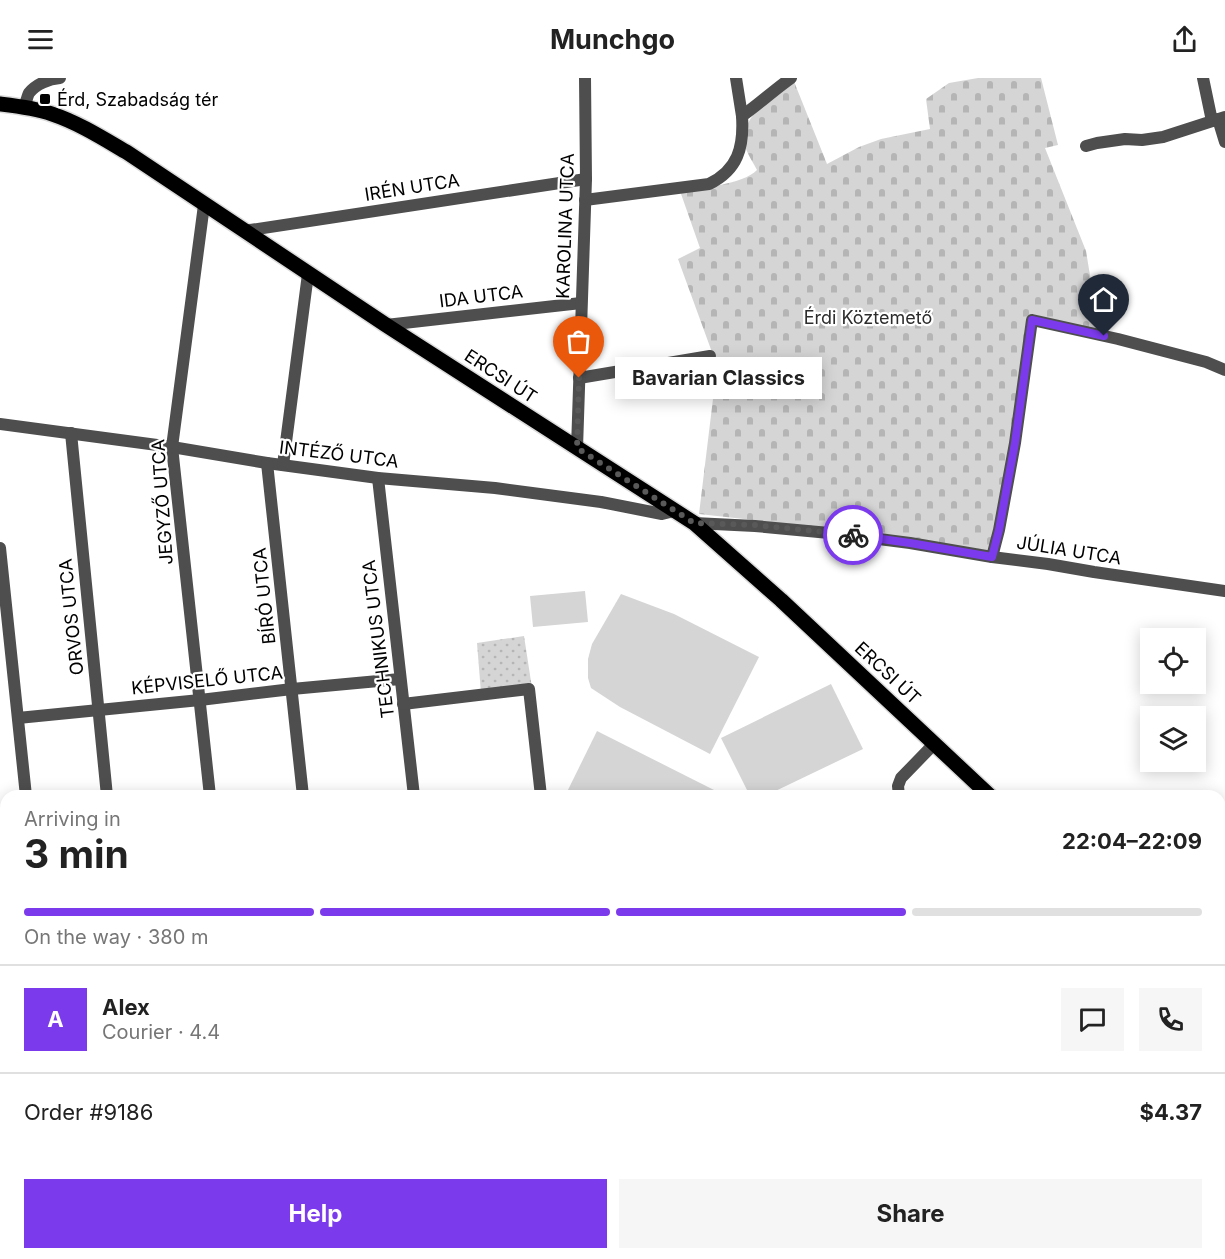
<!DOCTYPE html>
<html lang="en">
<head>
<meta charset="utf-8">
<style>
	body { margin:0; font-family:Inter,sans-serif; background:#f6f6f6; color:#222; height:100vh; display:flex; flex-direction:column; font-size:22px; white-space:nowrap }
	* { box-sizing:border-box; margin:0 }
	p { font-size:20px; color:#767676 }
	.icon { flex:none; width:33px; height:33px; fill:none; stroke:currentColor; stroke-width:2; stroke-linecap:round; stroke-linejoin:round }
	.map { position:relative; flex:1; overflow:hidden }
	.drawer { position:absolute; left:0px; top:712px; width:1226px; height:470px; display:flex; flex-direction:column; background:#fff; border-radius:18px 18px 0 0; box-shadow:0 3px 15px #0003 }
	.drawer>* { flex:none }
	.fabs { position:absolute; left:1140px; top:550px; display:grid; gap:12px }
	.fabs a { display:grid; place-items:center; width:66px; height:66px; border-radius:0px; background:#fff; box-shadow:0 3px 15px #0003; font-size:30px }
	.pin { position:absolute; display:grid; place-items:center; width:51px; height:51px; color:#fff; margin:-62px -26px; border-radius:50% 50% 50% 0; rotate:-45deg; box-shadow:0 0 6px #0007 }
	.pin .icon { rotate:45deg }
	.courier { position:absolute; display:grid; place-items:center; width:60px; height:60px; margin:-30px; border:4px solid #7c3aed; border-radius:50%; background:#fff; color:#222; box-shadow:0 2px 8px #0007 }
	.bubble { position:absolute; height:42px; border-radius:0px; background:#fff; box-shadow:0 3px 15px #0003; font-size:20px; font-weight:700; line-height:42px; text-align:center }
	.headline em { font-style:normal; font-weight:700 }
	.headline div { display:flex; flex-direction:column-reverse }
	.headline { display:flex; align-items:center; justify-content:space-between; height:102px; padding:0 24px }
	h1 { font-size:39px; font-weight:700; line-height:45px }
	.bar { display:grid; grid-template-columns:repeat(4,1fr); gap:9px 6px; align-content:center; height:72px; padding:0 24px }
	.bar i { height:8px; border-radius:4px; background:#e0e0e0 }
	.bar .on { background:#7c3aed }
	.bar p { grid-column:span 4 }
	.line { display:flex; align-items:center; gap:15px; padding:0 24px; border-top:2px solid #e0e0e0 }
	.line div { flex:1 }
	.round { display:grid; place-items:center; flex:none; width:63px; height:63px; border-radius:0px; background:#f6f6f6 }
	.primary-button { display:flex; gap:12px; margin-top:auto; padding:12px 24px }
	.primary-button a { flex:1; height:69px; border-radius:0px; background:#7c3aed; color:#fff; font-size:24px; font-weight:700; line-height:69px; text-align:center }
	.primary-button a+a { background:#f6f6f6; color:#222 }
	header { display:flex; justify-content:space-between; align-items:center; height:78px; padding:0 24px; background:#fff; font-size:27px; font-weight:700 }
	.map>svg:first-child { display:block }
</style>
</head>
<body>
<header><svg class="icon" aria-label="menu" viewBox="0 0 24 24"><path d="M4 6h16M4 12h16M4 18h16"/></svg>Munchgo<svg class="icon" aria-label="share" viewBox="0 0 24 24"><path d="M12 15V3M7 8l5-5 5 5M5 13v7h14v-7"/></svg></header>
<div class="map">
<svg width="1225" height="1181" viewBox="0 0 1225 1181">
	<defs>
		<pattern id="grass-tufts" width="24" height="20" patternUnits="userSpaceOnUse" patternTransform="scale(1.5)"><rect width="24" height="20" fill="#d5d5d5"/><path d="M3 7l-1-3M5 7V3M7 7l1-3M15 17l-1-3M17 17v-4M19 17l1-3" fill="none" stroke="#b5b5b5"/></pattern>
		<pattern id="cemetery-stones" width="16" height="16" patternUnits="userSpaceOnUse" patternTransform="scale(1.5)"><rect width="16" height="16" fill="#d5d5d5"/><path d="M2 7V4a2 2 0 0 1 4 0v3zM10 15v-3a2 2 0 0 1 4 0v3z" fill="#b5b5b5"/></pattern>
		<pattern id="park-dots" width="8" height="8" patternUnits="userSpaceOnUse" patternTransform="scale(1.5)"><rect width="8" height="8" fill="#d5d5d5"/><path d="M2 2h.1M6 6h.1" fill="none" stroke="#b5b5b5" stroke-width="1.8" stroke-linecap="round"/></pattern>
	</defs>
	<rect width="100%" height="100%" fill="#fff"/>
	<g fill="url(#grass-tufts)">
		<polygon points="0,906 6,906 6,1176 70,1176 70,1181 0,1181"/>
		<rect x="871" y="1176" width="86" height="5"/>
	</g>
	<path fill="url(#cemetery-stones)" d="M978,0H1041L1058,67L1045,70L1086,173L1099,252L1030,239L1015,351L991,475L851,453L699,436L717,288L678,181L700,170L680,113C702,109 742,107 757,92C754,86 749,79 746,71C736,40 773,18 793,1L827,86L859,69L881,61L930,51L926,21L949,5Z"/>
	<polygon fill="url(#park-dots)" points="524,558 532,610 481,615 477,565"/>
	<g fill="#d5d5d5">
		<polygon points="585,513 588,544 533,549 530,518"/>
		<polygon points="621,516 674,536 759,579 710,676 620,629 591,610 588,600 588,581 592,566"/>
		<polygon points="831,606 863,671 765,718 750,718 721,660"/>
		<polygon points="597,653 718,714 716,718 565,718"/>
	</g>
	<g fill="none" stroke-linecap="round" stroke-linejoin="round">
		<defs>
			<g id="major">
				<path d="M0,26C17,28 35,30 52,36C79,45 104,61 128,75L386,247L694,445L781,522L990,718"/>
				<polyline points="1220,938 1225,943"/>
			</g>
		</defs>
		<use href="#major" stroke="#dbdbdb" stroke-width="18"/>
		<g stroke="#4e4e4e" stroke-width="12">
			<polyline points="736,0 742,38"/>
			<polyline points="1203,0 1212,43"/>
			<path d="M24,30C26,25 27,19 29,15C36,6 49,1 60,0"/>
			<polyline points="1218,41 1225,64"/>
			<polyline points="1086,68 1097,65 1125,61 1142,62 1163,59 1225,39"/>
			<path d="M585,122L709,106C738,92 744,69 742,38C759,26 774,12 791,0"/>
			<polyline points="204,127 172,369 210,718"/>
			<polyline points="244,153 586,101"/>
			<polyline points="386,247 581,225"/>
			<polyline points="579,300 710,278"/>
			<polyline points="0,346 172,369 267,385 378,400 495,410 601,424 662,436 674,433"/>
			<polyline points="71,355 107,718"/>
			<polyline points="577,370 586,101 585,0"/>
			<polyline points="267,385 303,718"/>
			<polyline points="283,387 308,196"/>
			<polyline points="378,400 414,718"/>
			<polyline points="694,445 755,448 840,456 910,465 992,479 1048,486 1094,494 1225,513"/>
			<polyline points="0,470 26,718"/>
			<polyline points="992,479 999,452 1015,365 1032,242 1118,261 1206,284 1225,292"/>
			<polyline points="403,626 529,611 541,718"/>
			<polyline points="18,640 200,622 292,611 400,601"/>
			<polyline points="899,718 898,708 901,700 935,665"/>
			<polyline points="72,1176 73,1181"/>
			<polyline points="256,1176 257,1181"/>
			<polyline points="350,1176 350,1181"/>
			<polyline points="460,1176 461,1181"/>
			<polyline points="593,1176 593,1181"/>
			<polyline points="163,1181 189,1176"/>
		</g>
		<use href="#major" stroke="#000" stroke-width="15"/>
	</g>
	<g fill="none" stroke-linecap="round" stroke-linejoin="round">
		<polyline stroke="#595959" stroke-width="6" stroke-dasharray="0 10.8" points="579,300 577,370 694,445 754,447 853,457"/>
		<polyline stroke="#7c3aed" stroke-width="8" points="853,457 910,465 992,479 999,452 1015,365 1032,242 1104,258"/>
	</g>
	<rect fill="#000" stroke="#fff" stroke-width="2" x="39" y="15" width="12" height="12" rx="3"/>
	<g text-anchor="middle" dominant-baseline="central" stroke-width="4.5" stroke-linejoin="round" paint-order="stroke">
		<g font-size="18" fill="#000" stroke="#fff" text-anchor="start">
			<text x="57" y="21">Érd, Szabadság tér</text>
		</g>
		<g font-size="18" fill="#000" stroke="#fff">
			<text transform="translate(412 109) rotate(-9)">IRÉN UTCA</text>
			<text transform="translate(565 148) rotate(-88)">KAROLINA UTCA</text>
			<text transform="translate(481 218) rotate(-7)">IDA UTCA</text>
			<text transform="translate(501 298) rotate(33)">ERCSI ÚT</text>
			<text transform="translate(339 376) rotate(7)">INTÉZŐ UTCA</text>
			<text transform="translate(162 424) rotate(-94)">JEGYZŐ UTCA</text>
			<text transform="translate(1069 472) rotate(9)">JÚLIA UTCA</text>
			<text transform="translate(264 518) rotate(-96)">BÍRÓ UTCA</text>
			<text transform="translate(71 539) rotate(-96)">ORVOS UTCA</text>
			<text transform="translate(378 561) rotate(-97)">TECHNIKUS UTCA</text>
			<text transform="translate(888 595) rotate(43)">ERCSI ÚT</text>
			<text transform="translate(207 602) rotate(-6)">KÉPVISELŐ UTCA</text>
		</g>
		<g font-size="18" fill="#2c2c2c" stroke="#fff">
			<text x="868" y="239">Érdi Köztemető</text>
		</g>
	</g>
</svg>
<div class="fabs">
<a><svg class="icon" aria-label="locate" viewBox="0 0 24 24"><circle cx="12" cy="12" r="6"/><path d="M12 2v4M12 18v4M2 12h4M18 12h4"/></svg></a>
<a><svg class="icon" aria-label="layers" viewBox="0 0 24 24"><path d="M12 4l9 5-9 5-9-5zM3 14l9 5 9-5"/></svg></a>
</div>
<div class="pin" style="left:579px;top:300px;background:#ea580c"><svg class="icon" aria-label="bag" viewBox="0 0 24 24"><path d="M5 8h14l-1 12H6zM9 8a3 3 0 0 1 6 0"/></svg></div>
<div class="pin" style="left:1104px;top:258px;background:#1f2937"><svg class="icon" aria-label="home" viewBox="0 0 24 24"><path d="M3 11l9-7 9 7M6 9v11h12V9"/></svg></div>
<div class="courier" style="left:853px;top:457px"><svg class="icon" aria-label="bike" viewBox="0 0 24 24"><circle cx="6" cy="16" r="4"/><circle cx="18" cy="16" r="4"/><path d="M6 16l4-8h5l3 8M10 8l3 8H6M13 5h3"/></svg></div>
<div class="bubble" style="left:615px;top:279px;width:207px">Bavarian Classics</div>
<section class="drawer">
<div class="headline"><div><h1>3 min</h1><p>Arriving in</p></div><em>22:04–22:09</em></div>
<div class="bar"><i class="on"></i><i class="on"></i><i class="on"></i><i></i><p>On the way · 380 m</p></div>
<div class="line" style="height:108px"><b class="round" style="background:#7c3aed;color:#fff">A</b><div><b>Alex</b><p>Courier · 4.4</p></div><a class="round"><svg class="icon" aria-label="chat" viewBox="0 0 24 24"><path d="M4 5h16v11H9l-5 4z"/></svg></a><a class="round"><svg class="icon" aria-label="phone" viewBox="0 0 24 24"><path d="M5 4h4l2 5-3 2q2 4 5 5l2-3 5 2v4C11 20 4 13 5 4z"/></svg></a></div>
<div class="line" style="height:78px"><div>Order #9186</div><b>$4.37</b></div>
<div class="primary-button"><a>Help</a><a>Share</a></div>
</section>
</div>
</body>
</html>
